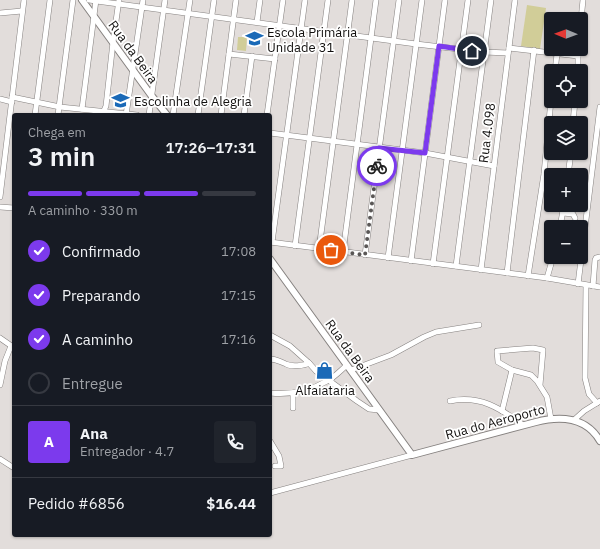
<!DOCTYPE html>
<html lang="pt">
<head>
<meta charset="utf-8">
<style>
	body { margin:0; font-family:"IBM Plex Sans",sans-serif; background:#20242c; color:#f1f3f6; height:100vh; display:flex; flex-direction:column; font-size:15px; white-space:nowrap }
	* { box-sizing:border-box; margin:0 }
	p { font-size:13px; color:#9ea1a6 }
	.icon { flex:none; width:22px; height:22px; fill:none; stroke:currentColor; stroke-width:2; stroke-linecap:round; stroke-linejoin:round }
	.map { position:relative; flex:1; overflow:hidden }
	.drawer { position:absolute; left:12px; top:113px; width:260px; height:424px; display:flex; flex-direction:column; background:#171b24; border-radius:4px; box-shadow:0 1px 3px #0004 }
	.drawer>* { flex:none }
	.needle { width:26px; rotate:271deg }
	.buttons { position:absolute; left:544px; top:12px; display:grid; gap:8px }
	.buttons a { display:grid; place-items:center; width:44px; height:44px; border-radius:4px; background:#171b24; box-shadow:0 1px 3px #0004; font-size:20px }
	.pin { position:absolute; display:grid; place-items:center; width:34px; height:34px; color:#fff; margin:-17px; border:2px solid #fff; border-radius:50%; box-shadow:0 1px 4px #0007 }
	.courier { position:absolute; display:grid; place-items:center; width:40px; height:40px; margin:-20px; border:3px solid #7c3aed; border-radius:50%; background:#fff; color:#222; box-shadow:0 1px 5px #0007 }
	.summary em { font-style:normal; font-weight:600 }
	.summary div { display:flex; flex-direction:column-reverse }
	.summary { display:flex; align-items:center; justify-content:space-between; height:68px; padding:0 16px }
	h1 { font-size:26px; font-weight:600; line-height:30px }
	.bar { display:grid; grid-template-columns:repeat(4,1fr); gap:6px 4px; align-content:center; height:48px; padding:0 16px }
	.bar i { height:5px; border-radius:3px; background:#363941 }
	.bar .selected { background:#7c3aed }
	.bar p { grid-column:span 4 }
	.line { display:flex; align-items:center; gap:10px; padding:0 16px; border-top:1px solid #363941 }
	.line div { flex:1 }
	.round { display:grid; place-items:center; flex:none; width:42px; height:42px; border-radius:4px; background:#20242c }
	ol { padding:0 16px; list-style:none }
	li { display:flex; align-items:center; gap:12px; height:44px }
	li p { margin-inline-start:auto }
	li .icon { padding:4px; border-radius:50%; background:#7c3aed; color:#fff; stroke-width:4 }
	li:last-child { color:#9ea1a6 }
	li i { width:22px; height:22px; border:2px solid #363941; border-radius:50% }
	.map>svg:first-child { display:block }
</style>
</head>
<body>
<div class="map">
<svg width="600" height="549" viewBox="0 0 600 549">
	<rect width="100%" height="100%" fill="#e2dddb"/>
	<g fill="#d1cd98">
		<polygon points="527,5 546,8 540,49 521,46"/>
		<polygon points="238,37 247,37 246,51 237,50"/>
	</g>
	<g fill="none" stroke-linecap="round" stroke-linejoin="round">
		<defs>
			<g id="minor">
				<polyline points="89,0 416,44 484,52 508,53"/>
				<polyline points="0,13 22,11"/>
				<polyline points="581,20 583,0"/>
				<polyline points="257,22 260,0"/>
				<polyline points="509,48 578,56"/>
				<polyline points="578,49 578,71"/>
				<polyline points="229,54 275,59"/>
				<polyline points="555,71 557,54"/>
				<polyline points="12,97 60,107 137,115"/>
				<polyline points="0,99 12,102"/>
				<polyline points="82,109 96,0"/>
				<polyline points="35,115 50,0"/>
				<polyline points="58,115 73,0"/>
				<polyline points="102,115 106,106 113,42 119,0"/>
				<polyline points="126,115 143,0"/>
				<polyline points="149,115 165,0"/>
				<polyline points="173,115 190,0"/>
				<polyline points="198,115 214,0"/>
				<polyline points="221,115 236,0"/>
				<polyline points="244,115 252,56"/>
				<polyline points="267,115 283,0"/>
				<polyline points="573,123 575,101"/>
				<polyline points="270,133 425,153 494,166"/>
				<polyline points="568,175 571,153"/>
				<polyline points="0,197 24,0"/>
				<polyline points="0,207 14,208"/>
				<polyline points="563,213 573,214 575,218"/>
				<polyline points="560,227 564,205"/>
				<polyline points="270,242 547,278 600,287"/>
				<polyline points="272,242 305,0"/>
				<polyline points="295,246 328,0"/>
				<polyline points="319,249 352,0"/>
				<polyline points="343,252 376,0"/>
				<polyline points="365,255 399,0"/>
				<polyline points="388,258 422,0"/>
				<polyline points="411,261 445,0"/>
				<polyline points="433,264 468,0"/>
				<polyline points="456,266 491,0"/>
				<polyline points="481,270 515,0"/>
				<polyline points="507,273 534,50"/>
				<polyline points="528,276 544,174 551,100"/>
				<polyline points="547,278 553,257"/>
				<polyline points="578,284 600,107"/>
				<polyline points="586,285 585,378 589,394 597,403"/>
				<polyline points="593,286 595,260 596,258 600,257"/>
				<polyline points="270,335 290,346 309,363 316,371 357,401 369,409 379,410"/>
				<polyline points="0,338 13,347"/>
				<path d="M270,359C277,359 280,362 286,364C291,367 304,366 309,363"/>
				<polyline points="351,370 391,355 424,337 436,332 479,325"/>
				<polyline points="0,385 5,361 11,346"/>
				<polyline points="540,385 543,350 533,348 497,351 498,362 512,370 531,375 537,381 547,397 551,419"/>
				<path d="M270,393C290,395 310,391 327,381C335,377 341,370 347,365"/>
				<path d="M450,401C480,395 500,408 523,425"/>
				<polyline points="293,408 293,393"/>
				<polyline points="502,411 512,370"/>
				<polyline points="574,420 584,411 600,401"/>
				<polyline points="270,441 279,456 281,466 275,466"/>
				<polyline points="0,459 14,468"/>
				<polyline points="270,493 412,455"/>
			</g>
			<g id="major">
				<polyline points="82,0 151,95 167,115"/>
				<path d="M270,259L412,455L536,422C560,416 586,417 600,441"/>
			</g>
		</defs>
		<use href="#minor" stroke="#868280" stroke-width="6"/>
		<use href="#major" stroke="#868280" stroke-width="8"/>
		<use href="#minor" stroke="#fff" stroke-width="5"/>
		<use href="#major" stroke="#fff" stroke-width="6"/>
	</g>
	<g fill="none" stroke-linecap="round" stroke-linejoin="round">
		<polyline stroke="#5a5756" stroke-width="4" stroke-dasharray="0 7.2" points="331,250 365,255 377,166"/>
		<polyline stroke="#7c3aed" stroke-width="5" points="377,166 379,148 425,153 439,46 472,51"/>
	</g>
	<defs>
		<symbol id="school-bare" viewBox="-9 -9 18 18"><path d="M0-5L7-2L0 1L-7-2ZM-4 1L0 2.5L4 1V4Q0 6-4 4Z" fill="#1a69b7" stroke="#fff" stroke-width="2.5" paint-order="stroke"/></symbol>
		<symbol id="shop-bare" viewBox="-9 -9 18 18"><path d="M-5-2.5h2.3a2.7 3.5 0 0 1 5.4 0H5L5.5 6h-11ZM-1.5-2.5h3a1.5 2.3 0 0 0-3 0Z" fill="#1a69b7" stroke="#fff" stroke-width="2.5" paint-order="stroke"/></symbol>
	</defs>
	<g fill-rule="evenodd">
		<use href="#school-bare" x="242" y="26" width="25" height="25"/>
		<use href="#school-bare" x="108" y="88" width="25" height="25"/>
		<use href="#shop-bare" x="312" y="358" width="25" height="25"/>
	</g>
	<g text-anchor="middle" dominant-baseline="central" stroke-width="3.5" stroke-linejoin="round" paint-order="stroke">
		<g font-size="13" fill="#110f0e" stroke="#fff" text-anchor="start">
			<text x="267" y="32">Escola Primária<tspan x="267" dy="15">Unidade 31</tspan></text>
			<text x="134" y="101">Escolinha de Alegria</text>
			<text x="325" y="390" text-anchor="middle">Alfaiataria</text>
		</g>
		<g font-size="13" fill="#110f0e" stroke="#fff">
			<text transform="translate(133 52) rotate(54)">Rua da Beira</text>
			<text transform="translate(487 133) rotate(-83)">Rua 4.098</text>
			<text transform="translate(350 351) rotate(54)">Rua da Beira</text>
			<text transform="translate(495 422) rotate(-15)">Rua do Aeroporto</text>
		</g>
	</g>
</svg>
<div class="buttons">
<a><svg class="needle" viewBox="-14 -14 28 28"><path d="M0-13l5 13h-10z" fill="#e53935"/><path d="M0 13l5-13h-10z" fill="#9ea1a6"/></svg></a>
<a><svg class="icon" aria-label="locate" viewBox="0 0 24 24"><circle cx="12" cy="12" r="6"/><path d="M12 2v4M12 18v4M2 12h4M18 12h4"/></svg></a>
<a><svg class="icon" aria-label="layers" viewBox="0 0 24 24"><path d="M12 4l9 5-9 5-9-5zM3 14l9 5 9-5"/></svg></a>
<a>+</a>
<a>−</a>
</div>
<div class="pin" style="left:331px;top:250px;background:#ea580c"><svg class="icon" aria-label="bag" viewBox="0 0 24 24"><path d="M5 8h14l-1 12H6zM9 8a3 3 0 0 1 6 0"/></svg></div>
<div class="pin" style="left:472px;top:51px;background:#1f2937"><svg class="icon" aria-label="home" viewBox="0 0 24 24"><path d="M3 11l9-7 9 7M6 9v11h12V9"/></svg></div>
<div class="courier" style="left:377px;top:166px"><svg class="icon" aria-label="bike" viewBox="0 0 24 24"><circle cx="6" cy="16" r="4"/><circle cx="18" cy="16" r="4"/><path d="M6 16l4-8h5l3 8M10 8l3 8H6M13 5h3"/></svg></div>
<section class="drawer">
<div class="summary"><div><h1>3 min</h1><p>Chega em</p></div><em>17:26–17:31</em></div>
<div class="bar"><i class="selected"></i><i class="selected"></i><i class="selected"></i><i></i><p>A caminho · 330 m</p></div>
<ol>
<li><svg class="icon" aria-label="check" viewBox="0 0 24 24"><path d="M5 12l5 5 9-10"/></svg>Confirmado<p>17:08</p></li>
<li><svg class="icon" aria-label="check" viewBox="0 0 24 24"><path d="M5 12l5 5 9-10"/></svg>Preparando<p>17:15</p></li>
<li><svg class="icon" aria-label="check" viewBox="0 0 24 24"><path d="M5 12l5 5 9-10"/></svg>A caminho<p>17:16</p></li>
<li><i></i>Entregue</li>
</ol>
<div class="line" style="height:72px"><b class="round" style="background:#7c3aed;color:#fff">A</b><div><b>Ana</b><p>Entregador · 4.7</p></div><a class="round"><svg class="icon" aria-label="phone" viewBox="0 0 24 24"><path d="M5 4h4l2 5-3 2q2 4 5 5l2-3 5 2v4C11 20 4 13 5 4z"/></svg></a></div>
<div class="line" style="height:52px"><div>Pedido #6856</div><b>$16.44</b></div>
</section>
</div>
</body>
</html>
